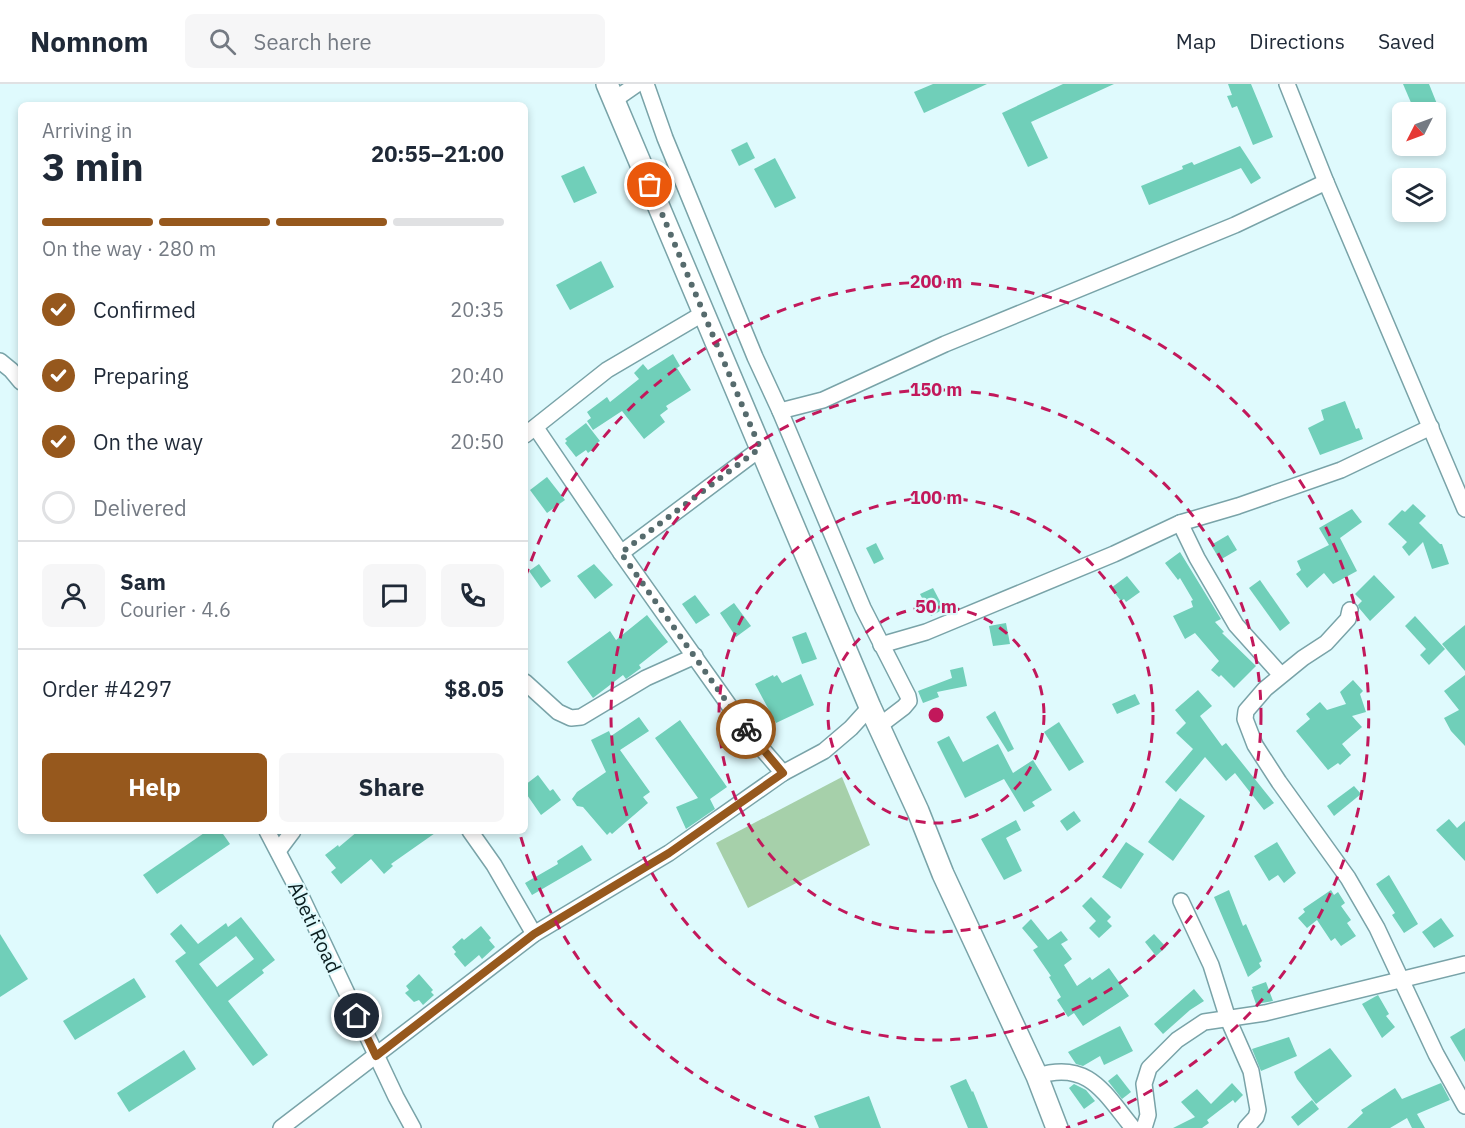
<!DOCTYPE html>
<html lang="en">
<head>
<meta charset="utf-8">
<style>
	body { margin:0; font-family:"IBM Plex Sans",sans-serif; background:#f6f6f7; color:#1f2937; height:100vh; display:flex; flex-direction:column; font-size:22px; white-space:nowrap }
	* { box-sizing:border-box; margin:0 }
	p { font-size:20px; color:#747a83 }
	.icon { flex:none; width:33px; height:33px; fill:none; stroke:currentColor; stroke-width:2; stroke-linecap:round; stroke-linejoin:round }
	.map { position:relative; flex:1; overflow:hidden }
	.sheet { position:absolute; left:18px; top:18px; width:510px; height:732px; display:flex; flex-direction:column; background:#fff; border-radius:9px; box-shadow:0 3px 9px #0003 }
	.sheet>* { flex:none }
	.needle { width:39px; rotate:228deg }
	.tools { position:absolute; left:1392px; top:18px; display:grid; gap:12px }
	.tools a { display:grid; place-items:center; width:54px; height:54px; border-radius:9px; background:#fff; box-shadow:0 3px 9px #0003; font-size:30px }
	.pin { position:absolute; display:grid; place-items:center; width:51px; height:51px; color:#fff; margin:-26px; border:3px solid #fff; border-radius:50%; box-shadow:0 2px 6px #0007 }
	.courier { position:absolute; display:grid; place-items:center; width:60px; height:60px; margin:-30px; border:4px solid #96581d; border-radius:50%; background:#fff; color:#222; box-shadow:0 2px 8px #0007 }
	.overview em { font-style:normal; font-weight:800 }
	.overview div { display:flex; flex-direction:column-reverse }
	.overview { display:flex; align-items:center; justify-content:space-between; height:102px; padding:0 24px }
	h1 { font-size:39px; font-weight:800; line-height:45px }
	.bar { display:grid; grid-template-columns:repeat(4,1fr); gap:9px 6px; align-content:center; height:72px; padding:0 24px }
	.bar i { height:8px; border-radius:4px; background:#e0e1e3 }
	.bar .current { background:#96581d }
	.bar p { grid-column:span 4 }
	.line { display:flex; align-items:center; gap:15px; padding:0 24px; border-top:2px solid #e0e1e3 }
	.line div { flex:1 }
	.round { display:grid; place-items:center; flex:none; width:63px; height:63px; border-radius:9px; background:#f6f6f7 }
	ol { padding:0 24px; list-style:none }
	li { display:flex; align-items:center; gap:18px; height:66px }
	li p { margin-inline-start:auto }
	li .icon { padding:6px; border-radius:50%; background:#96581d; color:#fff; stroke-width:4 }
	li:last-child { color:#747a83 }
	li i { width:33px; height:33px; border:3px solid #e0e1e3; border-radius:50% }
	.primary-button { display:flex; gap:12px; margin-top:auto; padding:12px 24px }
	.primary-button a { flex:1; height:69px; border-radius:9px; background:#96581d; color:#fff; font-size:24px; font-weight:800; line-height:69px; text-align:center }
	.primary-button a+a { background:#f6f6f7; color:#1f2937 }
	header { display:flex; align-items:center; gap:36px; box-sizing:border-box; height:84px; padding:0 30px; background:#fff; border-bottom:2px solid #e0e1e3 }
	header strong { font-size:28px }
	nav { display:flex; gap:33px; margin-inline-start:auto; font-size:21px }
	.search { width:420px; height:54px; background:#f6f6f7; display:flex; align-items:center; gap:15px; box-sizing:border-box; padding:0 21px; border-radius:9px; color:#747a83; font-size:22px }
	.map>svg:first-child { display:block }
</style>
</head>
<body>
<header>
<strong>Nomnom</strong>
<div class="search"><svg class="icon" aria-label="search" viewBox="0 0 24 24"><circle cx="10" cy="10" r="6"/><path d="M15 15l6 6"/></svg>Search here</div>
<nav><a>Map</a><a>Directions</a><a>Saved</a></nav>
</header>
<div class="map">
<svg width="1465" height="1044" viewBox="0 0 1465 1044">
	<rect width="100%" height="100%" fill="#dffafd"/>
	<polygon fill="#a6d0aa" points="842,693 870,761 748,824 716,759"/>
	<g fill="#70cfb9" fill-rule="evenodd">
		<polygon points="933,0 987,0 924,29 914,8"/>
		<polygon points="1063,0 1114,0 1031,38 1048,74 1028,83 1002,29"/>
		<polygon points="1228,0 1251,0 1273,53 1253,61 1237,22 1232,24 1227,12 1232,11"/>
		<polygon points="1403,0 1429,0 1439,25 1430,28 1415,28"/>
		<polygon points="747,58 755,74 739,82 731,66"/>
		<polygon points="1240,62 1261,94 1251,100 1241,84 1149,121 1141,102 1183,85 1182,82 1192,78 1194,81"/>
		<polygon points="775,74 796,114 775,124 754,85"/>
		<polygon points="584,82 597,109 574,119 561,92"/>
		<polygon points="601,177 614,203 570,226 556,201"/>
		<polygon points="673,270 680,282 677,284 691,306 666,322 668,325 660,331 665,338 644,355 622,327 593,346 587,337 591,334 587,328 607,313 610,318 639,295 634,289 643,280 648,286"/>
		<polygon points="1345,317 1356,345 1359,344 1363,355 1320,371 1308,344 1324,336 1321,326"/>
		<polygon points="586,339 600,357 597,359 598,361 588,369 586,366 576,373 565,359 567,357 565,355"/>
		<polygon points="547,393 565,416 547,429 530,406"/>
		<polygon points="1413,420 1426,432 1419,439 1440,460 1442,460 1449,480 1432,485 1423,458 1409,472 1402,463 1407,458 1388,440 1402,426 1405,428"/>
		<polygon points="1352,425 1362,438 1340,454 1357,487 1333,500 1324,489 1307,504 1296,490 1301,486 1297,477 1329,461 1319,444"/>
		<polygon points="1228,451 1237,466 1220,476 1211,461"/>
		<polygon points="876,459 884,475 874,480 866,464"/>
		<polygon points="1180,468 1221,535 1215,538 1224,548 1222,549 1256,582 1234,604 1221,591 1219,593 1211,586 1219,577 1195,549 1185,555 1173,532 1193,523 1191,517 1193,516 1180,494 1178,496 1165,479"/>
		<polygon points="539,480 551,497 541,504 529,487"/>
		<polygon points="594,480 613,501 595,515 577,492"/>
		<polygon points="1374,491 1395,513 1370,537 1359,524 1358,521 1362,517 1355,510"/>
		<polygon points="1127,492 1140,508 1126,518 1124,515 1121,517 1111,504"/>
		<polygon points="1260,496 1290,539 1280,547 1249,504"/>
		<polygon points="933,504 944,525 931,532 920,510"/>
		<polygon points="695,511 710,531 696,540 682,520"/>
		<polygon points="734,519 751,542 736,553 720,529"/>
		<polygon points="647,531 668,558 639,581 641,584 626,595 623,591 593,614 567,578 610,547 616,556"/>
		<polygon points="1415,532 1445,565 1429,581 1420,571 1426,565 1405,542"/>
		<polygon points="1006,539 1010,560 993,562 989,542"/>
		<polygon points="1465,541 1465,587 1442,560"/>
		<polygon points="806,548 817,575 802,580 792,553"/>
		<polygon points="963,583 967,602 937,608 939,613 923,619 918,607 952,594 950,586"/>
		<polygon points="801,590 814,621 776,639 755,600 773,591 774,593 777,591 782,599"/>
		<polygon points="1465,591 1465,662 1451,647 1444,634 1459,626 1444,607"/>
		<polygon points="1353,596 1363,607 1360,610 1366,628 1352,632 1362,643 1342,660 1351,671 1340,681 1338,679 1328,686 1296,647 1310,635 1306,630 1320,618 1327,626 1346,620 1340,608"/>
		<polygon points="1198,606 1212,622 1200,632 1222,662 1226,659 1274,719 1264,726 1235,689 1226,697 1205,673 1176,708 1165,698 1193,665 1176,649 1186,639 1175,626"/>
		<polygon points="1135,610 1140,620 1117,630 1112,620"/>
		<polygon points="995,627 1014,665 1008,668 986,633"/>
		<polygon points="639,633 649,647 620,666 650,708 643,713 648,719 612,750 610,748 607,751 583,723 577,722 572,715 577,708 606,688 591,656 609,647 611,652"/>
		<polygon points="680,636 727,703 710,715 715,725 686,745 676,723 698,714 655,654"/>
		<polygon points="1059,638 1084,678 1069,687 1044,648"/>
		<polygon points="949,652 963,678 998,660 1013,689 1033,676 1052,706 1032,718 1035,722 1024,728 1004,695 965,714 937,658"/>
		<polygon points="538,691 550,707 553,705 561,716 541,731 525,708 525,701"/>
		<polygon points="1354,702 1361,710 1334,732 1327,722"/>
		<polygon points="1180,714 1205,732 1173,777 1148,758"/>
		<polygon points="1074,727 1081,737 1067,747 1060,737"/>
		<polygon points="1449,735 1457,744 1465,737 1465,777 1436,746"/>
		<polygon points="1016,736 1021,746 1006,754 1022,787 1004,796 981,755"/>
		<polygon points="207,747 221,747 230,760 157,810 143,791"/>
		<polygon points="358,747 438,747 391,780 393,782 384,790 371,775 341,800 331,788 336,784 325,771 338,761 339,763"/>
		<polygon points="1126,758 1144,770 1121,805 1102,793"/>
		<polygon points="1277,758 1296,789 1284,799 1278,791 1269,797 1254,772"/>
		<polygon points="582,761 592,776 532,811 525,799 558,780 557,777"/>
		<polygon points="1389,791 1418,840 1404,849 1392,831 1395,829 1376,800"/>
		<polygon points="1229,806 1243,842 1246,840 1262,877 1259,879 1261,883 1248,893 1214,813"/>
		<polygon points="1331,806 1334,811 1338,808 1345,819 1341,822 1351,836 1347,839 1356,852 1341,862 1335,854 1331,857 1317,836 1307,844 1298,834 1305,828 1303,825"/>
		<polygon points="1091,813 1111,833 1107,837 1112,842 1099,854 1089,844 1096,837 1082,822"/>
		<path d="M241,833L275,876L262,886L264,889L228,917L268,971L253,982L175,877L186,869L170,850L181,840L198,860L226,839L228,843ZM236,852L254,875L217,903L199,880Z"/>
		<polygon points="1441,834 1454,852 1434,864 1422,848"/>
		<polygon points="1031,835 1048,856 1061,847 1068,856 1061,860 1072,875 1064,881 1077,902 1090,893 1092,896 1109,884 1129,912 1083,942 1074,929 1068,933 1057,916 1061,913 1049,893 1051,892 1033,866 1038,863 1022,844"/>
		<polygon points="481,842 491,854 489,856 495,863 482,875 479,871 465,883 454,870 456,868 452,863 462,854 464,856"/>
		<polygon points="0,850 28,895 0,913"/>
		<polygon points="1154,850 1166,863 1156,872 1145,858"/>
		<polygon points="419,890 433,906 431,908 434,911 423,921 419,916 414,918 405,909 409,906 406,902"/>
		<polygon points="134,894 146,913 75,956 63,937"/>
		<polygon points="1266,898 1273,917 1256,920 1251,906 1253,905 1252,903"/>
		<polygon points="1194,905 1204,917 1190,926 1163,950 1154,940"/>
		<polygon points="1378,911 1389,930 1386,932 1395,943 1382,954 1362,920"/>
		<polygon points="1120,942 1133,967 1104,981 1100,972 1083,982 1076,980 1068,968"/>
		<polygon points="1465,944 1465,978 1450,953"/>
		<polygon points="1289,953 1297,972 1261,987 1252,965"/>
		<polygon points="1330,964 1352,992 1316,1020 1297,995 1294,988"/>
		<polygon points="184,966 196,985 129,1028 117,1009"/>
		<polygon points="1117,990 1131,1008 1122,1015 1108,997"/>
		<polygon points="966,995 972,1008 973,1007 988,1044 968,1044 950,1002"/>
		<polygon points="1232,999 1243,1011 1235,1019 1233,1016 1207,1036 1209,1039 1202,1044 1173,1044 1195,1033 1181,1018 1197,1005 1211,1020"/>
		<polygon points="1441,999 1450,1016 1417,1030 1425,1044 1412,1044 1407,1034 1390,1044 1347,1044 1363,1029 1361,1026 1395,1004 1402,1015"/>
		<polygon points="1074,1000 1086,1006 1095,1017 1084,1025 1069,1004"/>
		<polygon points="869,1012 881,1044 819,1044 814,1032"/>
		<polygon points="1312,1016 1319,1025 1298,1042 1291,1033"/>
	</g>
	<g fill="none" stroke-linecap="round" stroke-linejoin="round">
		<defs>
			<g id="minor">
				<polyline points="646,0 665,54 755,273 780,327 863,524 908,612 909,617 904,623 879,642"/>
				<polyline points="1287,0 1326,98 1465,425"/>
				<polyline points="614,16 637,0"/>
				<polyline points="0,277 11,286 21,298"/>
				<polyline points="780,327 823,316 945,260 1235,141 1326,98"/>
				<polyline points="536,344 621,469 750,651 783,689"/>
				<polyline points="525,351 607,286 704,229"/>
				<polyline points="1180,439 1197,474 1236,541 1281,591"/>
				<polyline points="621,469 760,365"/>
				<polyline points="1350,526 1348,535 1326,559 1303,574 1265,605 1246,627 1245,635 1255,661 1279,698 1348,794 1377,844 1436,970 1465,1022"/>
				<polyline points="881,561 926,548 1114,470 1180,439 1238,422 1341,386 1431,343"/>
				<polyline points="525,598 558,628 571,634 581,633 646,594 695,572"/>
				<polyline points="267,747 301,812 396,1013 413,1044"/>
				<polyline points="470,747 494,781 534,850"/>
				<polyline points="278,767 293,747"/>
				<polyline points="1181,817 1211,881 1228,935 1251,987 1258,1026 1256,1033 1246,1044"/>
				<path d="M1037,992C1089,976 1104,1009 1133,1044"/>
				<polyline points="281,1044 534,850 669,769 783,689 824,667 851,644 870,623"/>
				<polyline points="1144,1044 1148,1031 1144,1000 1149,984 1177,956 1204,938 1265,929 1465,880"/>
			</g>
			<polyline id="secondary" points="607,0 870,623 918,727 943,790 1037,992 1057,1044"/>
		</defs>
		<use href="#minor" stroke="#79a3a8" stroke-width="18"/>
		<use href="#secondary" stroke="#79a3a8" stroke-width="24"/>
		<use href="#minor" stroke="#fff" stroke-width="15"/>
		<use href="#secondary" stroke="#fff" stroke-width="21"/>
	</g>
	<g fill="none" stroke-linecap="round" stroke-linejoin="round">
		<polyline stroke="#566b6d" stroke-width="6" stroke-dasharray="0 10.8" points="650,101 760,364 621,469 746,645"/>
		<polyline stroke="#96581d" stroke-width="8" points="357,932 376,972 534,850 669,769 783,689 746,645"/>
	</g>
	<g fill="none" stroke="#c2185b" stroke-width="3" stroke-dasharray="10 8">
		<circle cx="936" cy="631" r="108"/>
		<circle cx="936" cy="631" r="217"/>
		<circle cx="936" cy="631" r="325"/>
		<path d="M806 1044A433 433 0 0 1 520 750M525 494A433 433 0 1 1 1066 1044"/>
	</g>
	<g text-anchor="middle" dominant-baseline="central" stroke-width="4.5" stroke-linejoin="round" paint-order="stroke">
		<g font-size="20" fill="#0c1e20" stroke="#dffafd">
			<text transform="translate(315 843) rotate(65)">Abeti Road</text>
		</g>
	</g>
	<circle cx="936" cy="631" r="9" fill="#c2185b" stroke="#dffafd" stroke-width="3"/>
	<g font-size="18" text-anchor="middle" font-weight="bold" fill="#c2185b" stroke="#dffafd" stroke-width="4.5" stroke-linejoin="round" paint-order="stroke">
		<text x="936" y="204">200 m</text>
		<text x="936" y="312">150 m</text>
		<text x="936" y="420">100 m</text>
		<text x="936" y="529">50 m</text>
	</g>
</svg>
<div class="tools">
<a><svg class="needle" viewBox="-14 -14 28 28"><path d="M0-13l5 13h-10z" fill="#e53935"/><path d="M0 13l5-13h-10z" fill="#747a83"/></svg></a>
<a><svg class="icon" aria-label="layers" viewBox="0 0 24 24"><path d="M12 4l9 5-9 5-9-5zM3 14l9 5 9-5"/></svg></a>
</div>
<div class="pin" style="left:650px;top:101px;background:#ea580c"><svg class="icon" aria-label="bag" viewBox="0 0 24 24"><path d="M5 8h14l-1 12H6zM9 8a3 3 0 0 1 6 0"/></svg></div>
<div class="pin" style="left:357px;top:932px;background:#1f2937"><svg class="icon" aria-label="home" viewBox="0 0 24 24"><path d="M3 11l9-7 9 7M6 9v11h12V9"/></svg></div>
<div class="courier" style="left:746px;top:645px"><svg class="icon" aria-label="bike" viewBox="0 0 24 24"><circle cx="6" cy="16" r="4"/><circle cx="18" cy="16" r="4"/><path d="M6 16l4-8h5l3 8M10 8l3 8H6M13 5h3"/></svg></div>
<section class="sheet">
<div class="overview"><div><h1>3 min</h1><p>Arriving in</p></div><em>20:55–21:00</em></div>
<div class="bar"><i class="current"></i><i class="current"></i><i class="current"></i><i></i><p>On the way · 280 m</p></div>
<ol>
<li><svg class="icon" aria-label="check" viewBox="0 0 24 24"><path d="M5 12l5 5 9-10"/></svg>Confirmed<p>20:35</p></li>
<li><svg class="icon" aria-label="check" viewBox="0 0 24 24"><path d="M5 12l5 5 9-10"/></svg>Preparing<p>20:40</p></li>
<li><svg class="icon" aria-label="check" viewBox="0 0 24 24"><path d="M5 12l5 5 9-10"/></svg>On the way<p>20:50</p></li>
<li><i></i>Delivered</li>
</ol>
<div class="line" style="height:108px"><a class="round"><svg class="icon" aria-label="person" viewBox="0 0 24 24"><circle cx="12" cy="8" r="4"/><path d="M4 21q1-7 8-7t8 7"/></svg></a><div><b>Sam</b><p>Courier · 4.6</p></div><a class="round"><svg class="icon" aria-label="chat" viewBox="0 0 24 24"><path d="M4 5h16v11H9l-5 4z"/></svg></a><a class="round"><svg class="icon" aria-label="phone" viewBox="0 0 24 24"><path d="M5 4h4l2 5-3 2q2 4 5 5l2-3 5 2v4C11 20 4 13 5 4z"/></svg></a></div>
<div class="line" style="height:78px"><div>Order #4297</div><b>$8.05</b></div>
<div class="primary-button"><a>Help</a><a>Share</a></div>
</section>
</div>
</body>
</html>
